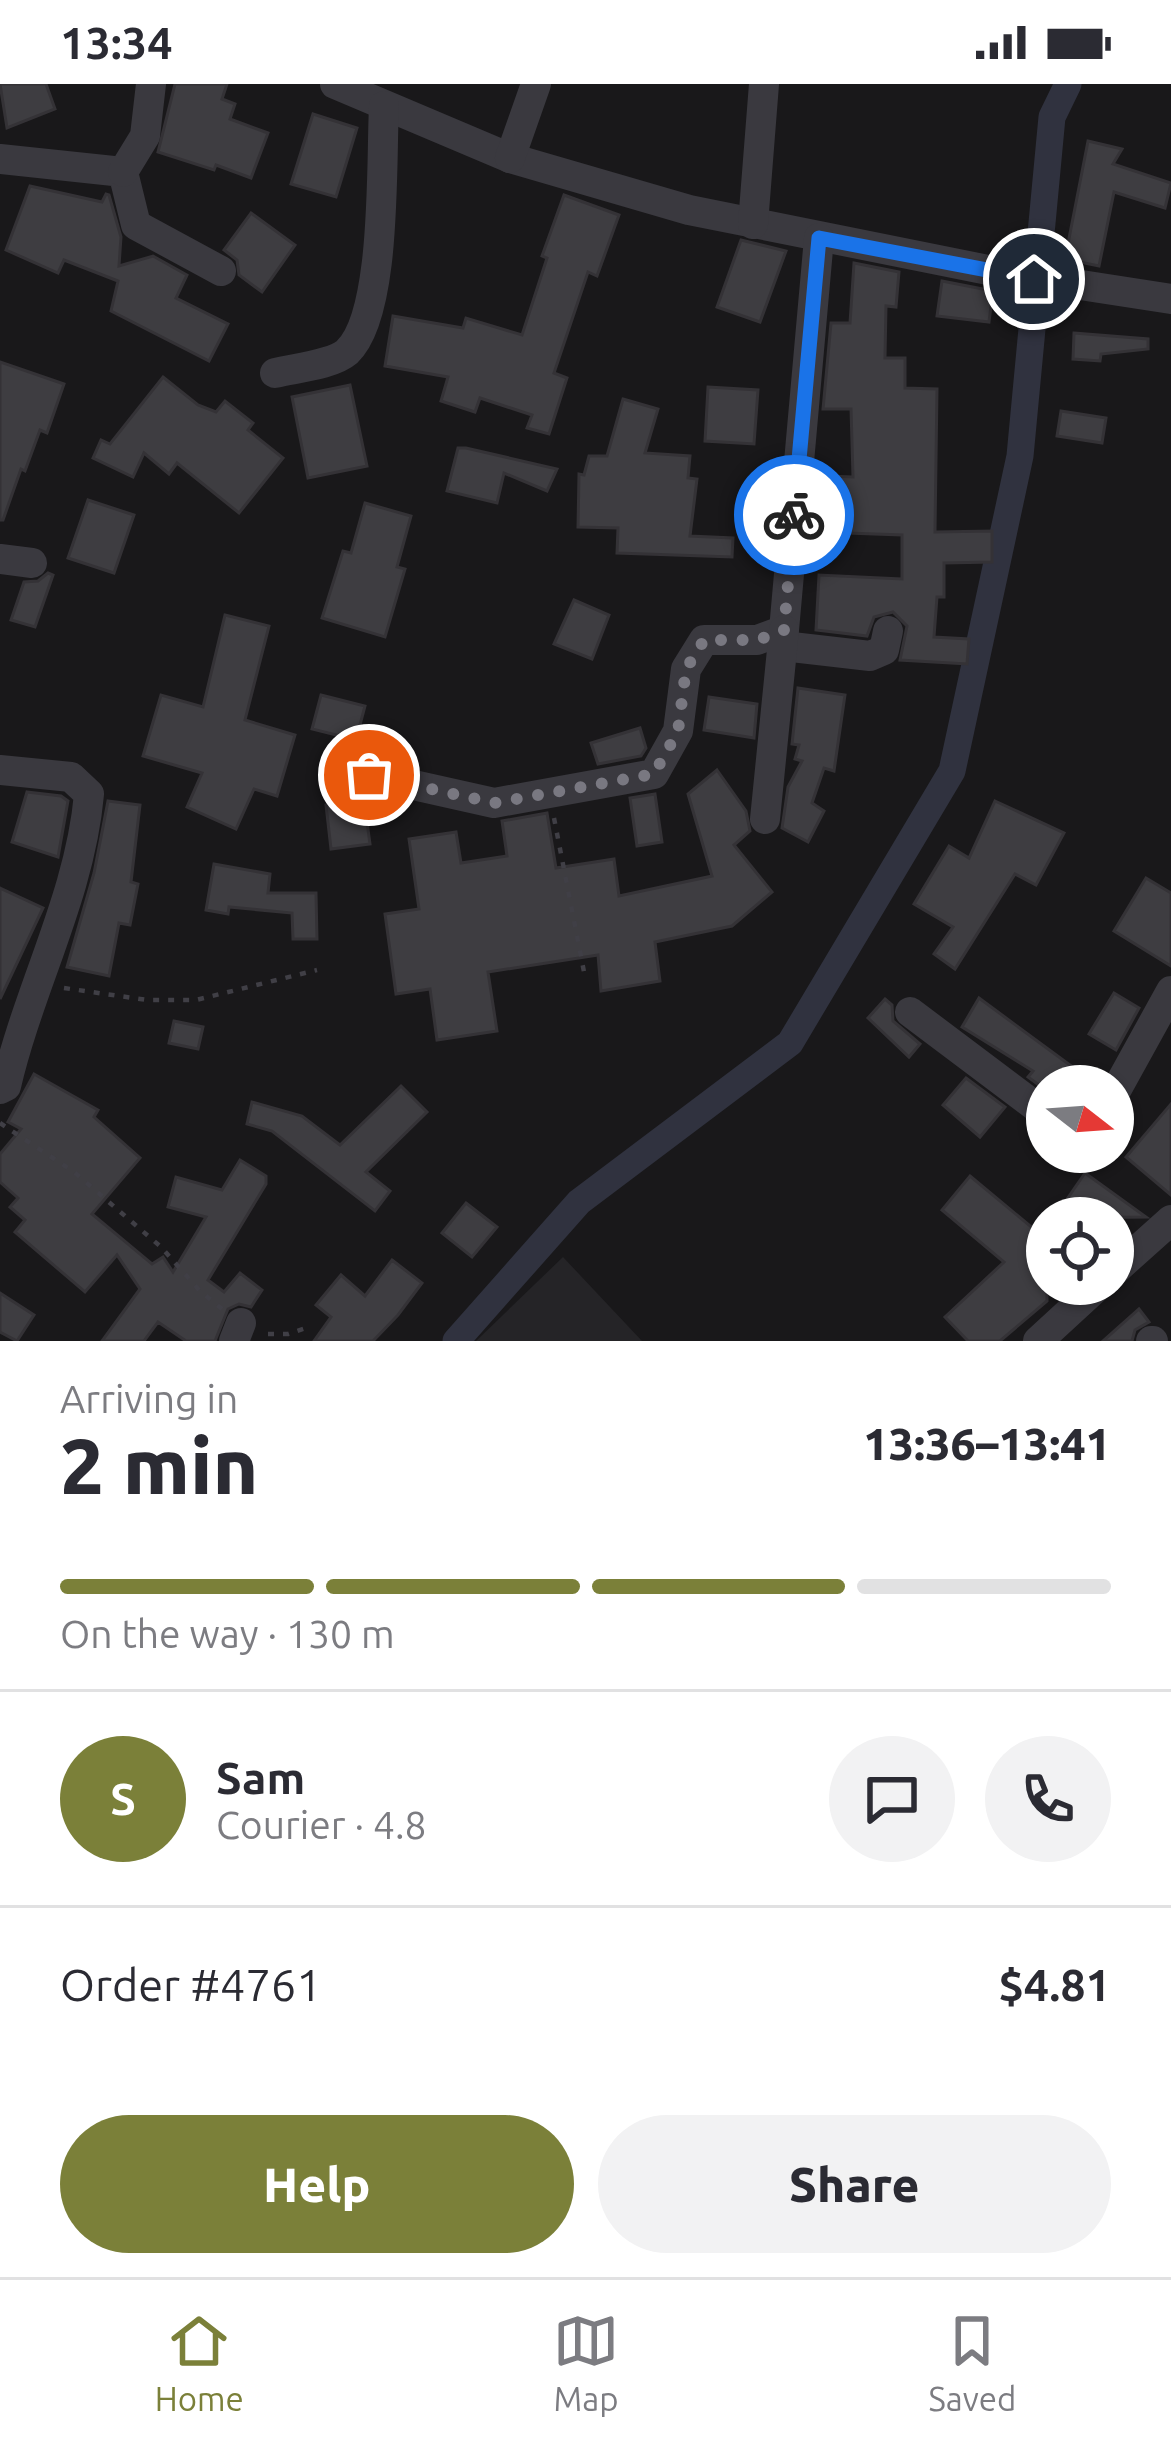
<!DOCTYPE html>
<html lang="en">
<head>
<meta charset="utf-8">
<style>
	body { margin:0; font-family:Ubuntu,sans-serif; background:#f2f2f3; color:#2b2b33; height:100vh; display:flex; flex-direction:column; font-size:45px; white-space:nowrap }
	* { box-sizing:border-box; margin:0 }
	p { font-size:39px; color:#7c7c81 }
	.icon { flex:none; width:66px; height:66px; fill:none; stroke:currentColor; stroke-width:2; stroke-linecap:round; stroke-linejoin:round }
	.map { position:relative; height:1257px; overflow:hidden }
	.side { display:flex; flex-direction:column; background:#fff; flex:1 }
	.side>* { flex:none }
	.needle { width:78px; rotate:107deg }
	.tools { position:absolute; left:1026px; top:981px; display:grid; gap:24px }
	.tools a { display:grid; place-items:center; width:108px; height:108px; border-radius:50%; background:#fff; box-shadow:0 3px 9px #0004; font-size:60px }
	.pin { position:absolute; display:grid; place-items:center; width:102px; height:102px; color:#fff; margin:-51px; border:6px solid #fff; border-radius:50%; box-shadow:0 3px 12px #0007 }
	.courier { position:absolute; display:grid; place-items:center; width:120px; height:120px; margin:-60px; border:9px solid #1a73e8; border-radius:50%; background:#fff; color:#222; box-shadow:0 3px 15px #0007 }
	.overview em { font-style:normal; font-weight:800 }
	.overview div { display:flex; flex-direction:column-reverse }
	.overview { display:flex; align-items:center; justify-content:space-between; height:204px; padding:0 60px }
	h1 { font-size:78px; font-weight:800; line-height:90px }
	.bar { display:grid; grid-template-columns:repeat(4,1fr); gap:18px 12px; align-content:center; height:144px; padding:0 60px }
	.bar i { height:15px; border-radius:9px; background:#e1e1e2 }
	.bar .current { background:#7b8039 }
	.bar p { grid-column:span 4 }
	.line { display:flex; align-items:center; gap:30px; padding:0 60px; border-top:3px solid #e1e1e2 }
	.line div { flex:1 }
	.round { display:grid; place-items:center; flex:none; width:126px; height:126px; border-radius:63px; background:#f2f2f3 }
	.primary-button { display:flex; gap:24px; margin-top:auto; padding:24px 60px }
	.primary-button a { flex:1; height:138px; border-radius:72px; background:#7b8039; color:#fff; font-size:48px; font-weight:800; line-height:138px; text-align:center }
	.primary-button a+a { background:#f2f2f3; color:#2b2b33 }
	.status { display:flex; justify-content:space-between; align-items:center; height:84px; padding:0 60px; background:#fff; direction:ltr }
	.status svg { height:33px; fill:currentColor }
	.tabs { display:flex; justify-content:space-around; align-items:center; height:168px; border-top:3px solid #e1e1e2; background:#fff; font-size:33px; color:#7c7c81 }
	.tabs a { display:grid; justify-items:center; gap:6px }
	.tabs .current { color:#7b8039 }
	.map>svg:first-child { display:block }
</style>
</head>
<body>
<div class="status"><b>13:34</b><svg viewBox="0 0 49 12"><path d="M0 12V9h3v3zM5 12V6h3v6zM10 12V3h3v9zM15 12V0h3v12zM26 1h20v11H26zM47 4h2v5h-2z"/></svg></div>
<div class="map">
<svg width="1171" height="1257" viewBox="0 0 1171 1257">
	<rect width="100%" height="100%" fill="#19181a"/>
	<polygon fill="#252427" points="563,1173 642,1257 476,1257"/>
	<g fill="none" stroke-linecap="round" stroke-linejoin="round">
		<polyline stroke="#30323f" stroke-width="27" points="456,1257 579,1118 790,959 952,687 1020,372 1052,33 1068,0"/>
	</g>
	<g fill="#3e3d41" stroke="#343236" stroke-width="3">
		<polygon points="0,0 46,0 55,25 7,44"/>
		<polygon points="175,0 227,0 222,15 235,20 230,35 268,49 251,94 216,81 214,86 158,68"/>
		<polygon points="313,30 357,44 336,113 291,100"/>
		<polygon points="1088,57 1122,65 1113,80 1171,99 1165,124 1114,108 1099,182 1065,175"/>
		<polygon points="30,102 102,118 106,110 109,111 121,153 119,182 153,172 187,191 176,214 228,240 209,277 111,227 118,197 64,176 58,189 6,166"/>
		<polygon points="564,111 619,131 597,192 588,188 554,289 567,294 549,350 527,344 532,331 480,314 475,328 441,317 448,293 385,282 393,232 463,244 466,234 522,251 547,174 542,172"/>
		<polygon points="251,129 295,161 262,208 239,191 237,176 224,166"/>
		<polygon points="741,156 786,167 760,238 717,223"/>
		<polygon points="854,179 899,188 896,223 886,222 885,274 905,274 905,304 937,305 935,448 992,447 992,478 944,479 944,513 937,513 934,553 969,555 967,580 900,576 907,542 893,528 874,533 867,552 816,546 819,491 902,495 902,451 819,448 821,407 829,408 830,392 853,393 851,325 823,325 831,239 850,239"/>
		<polygon points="942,197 993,207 989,238 937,232"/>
		<polygon points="1074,249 1148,255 1148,265 1101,270 1100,277 1073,275"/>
		<polygon points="0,278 64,300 47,349 40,346 25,387 21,385 3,436 0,436"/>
		<polygon points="163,293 198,321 216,328 225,317 253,339 248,346 283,374 239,429 177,379 169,390 144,369 133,393 93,374 101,356 110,360"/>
		<polygon points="350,301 367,382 308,394 292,313"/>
		<polygon points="708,303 758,306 754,360 705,357"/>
		<polygon points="623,315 658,325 645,369 690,372 688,394 697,395 690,452 733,454 732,473 617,469 618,444 578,443 579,390 584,391 589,372 607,372"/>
		<polygon points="1061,327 1106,334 1102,359 1057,352"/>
		<polygon points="458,364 466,364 557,385 547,407 504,389 497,419 447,407"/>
		<polygon points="88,416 134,431 114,489 68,474"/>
		<polygon points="365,419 411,432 397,483 405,485 385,553 322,534 343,467 351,469"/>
		<polygon points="48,489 53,491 35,543 11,536 24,498 38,497"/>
		<polygon points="574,516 609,531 592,575 554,560"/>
		<polygon points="225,531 269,542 245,636 295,651 277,712 254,705 236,745 187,723 202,689 143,672 161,611 203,623"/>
		<polygon points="798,604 845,611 834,687 824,684 812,719 824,727 808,758 782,744 788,703 802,677 795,675 799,661 792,660"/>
		<polygon points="321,611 365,622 356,656 312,645"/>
		<polygon points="709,613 757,620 754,654 704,646"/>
		<polygon points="640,644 646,664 641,672 598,680 591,659"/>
		<polygon points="717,686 746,727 750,747 734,761 772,808 732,842 655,858 660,897 601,907 598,871 488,888 497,947 437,956 430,905 396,910 385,830 419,825 409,755 456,748 461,779 507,772 502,737 547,729 556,784 614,775 619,812 712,792 688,710"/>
		<polygon points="27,708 61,712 68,717 58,773 12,758"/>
		<polygon points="655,710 662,758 637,762 630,714"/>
		<polygon points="364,716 370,760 331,765 326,721"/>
		<polygon points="108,717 140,721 131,798 138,800 130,841 119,839 109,892 67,883 94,789"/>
		<polygon points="995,717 1064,749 1036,801 1015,790 955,885 934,870 953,843 914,820 949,762 969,774"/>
		<polygon points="214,780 270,790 268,809 316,809 317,855 293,855 292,829 229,823 228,830 206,826"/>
		<polygon points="1146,794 1171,809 1171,882 1114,847"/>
		<polygon points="0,804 43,824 0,915"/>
		<polygon points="1114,909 1139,924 1116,966 1089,950"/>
		<polygon points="979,914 1097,1001 1096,1002 1047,1002 1047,1007 1028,993 1033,987 962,943"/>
		<polygon points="885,915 892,921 893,937 920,960 909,973 868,934"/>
		<polygon points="174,937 203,943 198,965 169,959"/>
		<polygon points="34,990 98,1026 94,1033 140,1074 92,1130 152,1180 163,1173 173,1188 206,1133 168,1123 176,1093 222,1106 240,1076 266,1092 266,1100 208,1196 224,1208 240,1189 262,1206 251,1223 239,1220 228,1225 215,1257 186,1257 158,1238 144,1257 102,1257 140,1205 117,1171 85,1208 15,1148 25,1136 10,1123 18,1114 0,1098 0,1070 21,1045 8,1038"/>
		<polygon points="966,994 1005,1023 980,1053 943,1021"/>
		<polygon points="401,1002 427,1028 366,1088 390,1107 375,1127 272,1047 247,1040 252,1018 302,1032 340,1061"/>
		<polygon points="1171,1020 1171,1111 1126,1073"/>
		<polygon points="1085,1089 1146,1133 1054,1134"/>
		<polygon points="970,1092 1035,1146 1047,1132 1047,1217 1000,1257 968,1257 945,1233 1004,1178 942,1126"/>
		<polygon points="466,1119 497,1143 472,1173 442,1149"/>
		<polygon points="392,1176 422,1199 398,1231 373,1257 314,1257 331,1233 316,1221 341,1191 365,1212"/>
		<polygon points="0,1209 34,1231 17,1257 0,1248"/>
		<polygon points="1139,1225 1149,1238 1135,1246 1132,1257 1103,1257"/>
	</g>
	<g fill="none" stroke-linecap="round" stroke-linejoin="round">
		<g stroke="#403f46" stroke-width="4.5" stroke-dasharray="6 9" stroke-linecap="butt">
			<polyline points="554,734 585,893"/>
			<polyline points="64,904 147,916 196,916 317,886"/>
			<polyline points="0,1039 74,1088 161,1163 200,1207 222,1225"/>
			<polyline points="268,1250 288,1250 309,1243"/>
		</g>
		<g stroke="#3a393f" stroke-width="30">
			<polyline points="335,0 510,74 689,126 1003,189 1171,215"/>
			<polyline points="510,74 536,0"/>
			<polyline points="0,75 123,88 136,141 221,187"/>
			<polyline points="123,88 145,52 151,0"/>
			<polyline points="753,140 764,0"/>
			<path d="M275,289C295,284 332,281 347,268C387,231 381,79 384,22"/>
			<polyline points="0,475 32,479"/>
			<polyline points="783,562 870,572 884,566 888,547"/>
			<path d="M0,686L71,693L89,710C80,812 29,903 6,1002L0,1005"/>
			<polyline points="369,691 494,719 654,690 678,647 686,585 704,556 757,556 784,546 819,154"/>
			<polyline points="765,735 784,546"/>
			<polyline points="910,928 1047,1031"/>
			<polyline points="1113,1012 1171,907"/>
			<polyline points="1113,1188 1171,1136"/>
			<polyline points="234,1257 241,1239"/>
			<polyline points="1038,1257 1100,1200"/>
			<polyline points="1151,1257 1153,1257"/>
		</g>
	</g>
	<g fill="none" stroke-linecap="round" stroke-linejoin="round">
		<polyline stroke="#797881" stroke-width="12" stroke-dasharray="0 21.6" points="369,691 494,719 654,690 678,647 686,585 704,556 758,556 784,546 794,431"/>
		<polyline stroke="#1a73e8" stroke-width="15" points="794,431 819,154 1034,195"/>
	</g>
</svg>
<div class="tools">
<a><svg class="needle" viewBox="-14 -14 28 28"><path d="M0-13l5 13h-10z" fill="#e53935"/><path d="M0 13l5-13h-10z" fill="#7c7c81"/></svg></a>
<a><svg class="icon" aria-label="locate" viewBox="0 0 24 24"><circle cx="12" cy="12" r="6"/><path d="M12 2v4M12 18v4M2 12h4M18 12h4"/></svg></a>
</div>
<div class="pin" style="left:369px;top:691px;background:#ea580c"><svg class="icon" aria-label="bag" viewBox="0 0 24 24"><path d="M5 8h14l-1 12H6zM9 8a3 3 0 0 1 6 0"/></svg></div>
<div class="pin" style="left:1034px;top:195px;background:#1f2937"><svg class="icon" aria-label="home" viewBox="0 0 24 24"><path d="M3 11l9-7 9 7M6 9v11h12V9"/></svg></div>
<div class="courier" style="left:794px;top:431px"><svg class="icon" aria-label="bike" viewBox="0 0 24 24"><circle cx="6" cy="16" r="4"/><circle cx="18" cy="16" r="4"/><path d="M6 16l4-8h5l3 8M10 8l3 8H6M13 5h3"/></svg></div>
</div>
<section class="side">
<div class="overview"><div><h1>2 min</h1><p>Arriving in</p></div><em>13:36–13:41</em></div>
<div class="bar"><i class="current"></i><i class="current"></i><i class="current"></i><i></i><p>On the way · 130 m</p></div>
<div class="line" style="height:216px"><b class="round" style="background:#7b8039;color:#fff">S</b><div><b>Sam</b><p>Courier · 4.8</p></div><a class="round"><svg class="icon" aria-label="chat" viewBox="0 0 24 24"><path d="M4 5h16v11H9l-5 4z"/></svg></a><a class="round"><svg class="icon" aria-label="phone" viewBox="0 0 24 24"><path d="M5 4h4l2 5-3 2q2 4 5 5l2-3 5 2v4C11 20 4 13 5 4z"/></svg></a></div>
<div class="line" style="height:156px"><div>Order #4761</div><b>$4.81</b></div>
<div class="primary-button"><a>Help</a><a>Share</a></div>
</section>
<nav class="tabs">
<a class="current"><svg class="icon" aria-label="home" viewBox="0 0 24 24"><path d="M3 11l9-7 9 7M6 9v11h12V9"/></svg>Home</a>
<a><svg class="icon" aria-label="map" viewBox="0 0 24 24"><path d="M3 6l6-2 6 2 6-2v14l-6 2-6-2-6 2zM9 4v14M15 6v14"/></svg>Map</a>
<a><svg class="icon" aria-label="saved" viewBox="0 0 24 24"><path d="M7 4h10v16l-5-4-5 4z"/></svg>Saved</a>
</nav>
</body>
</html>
